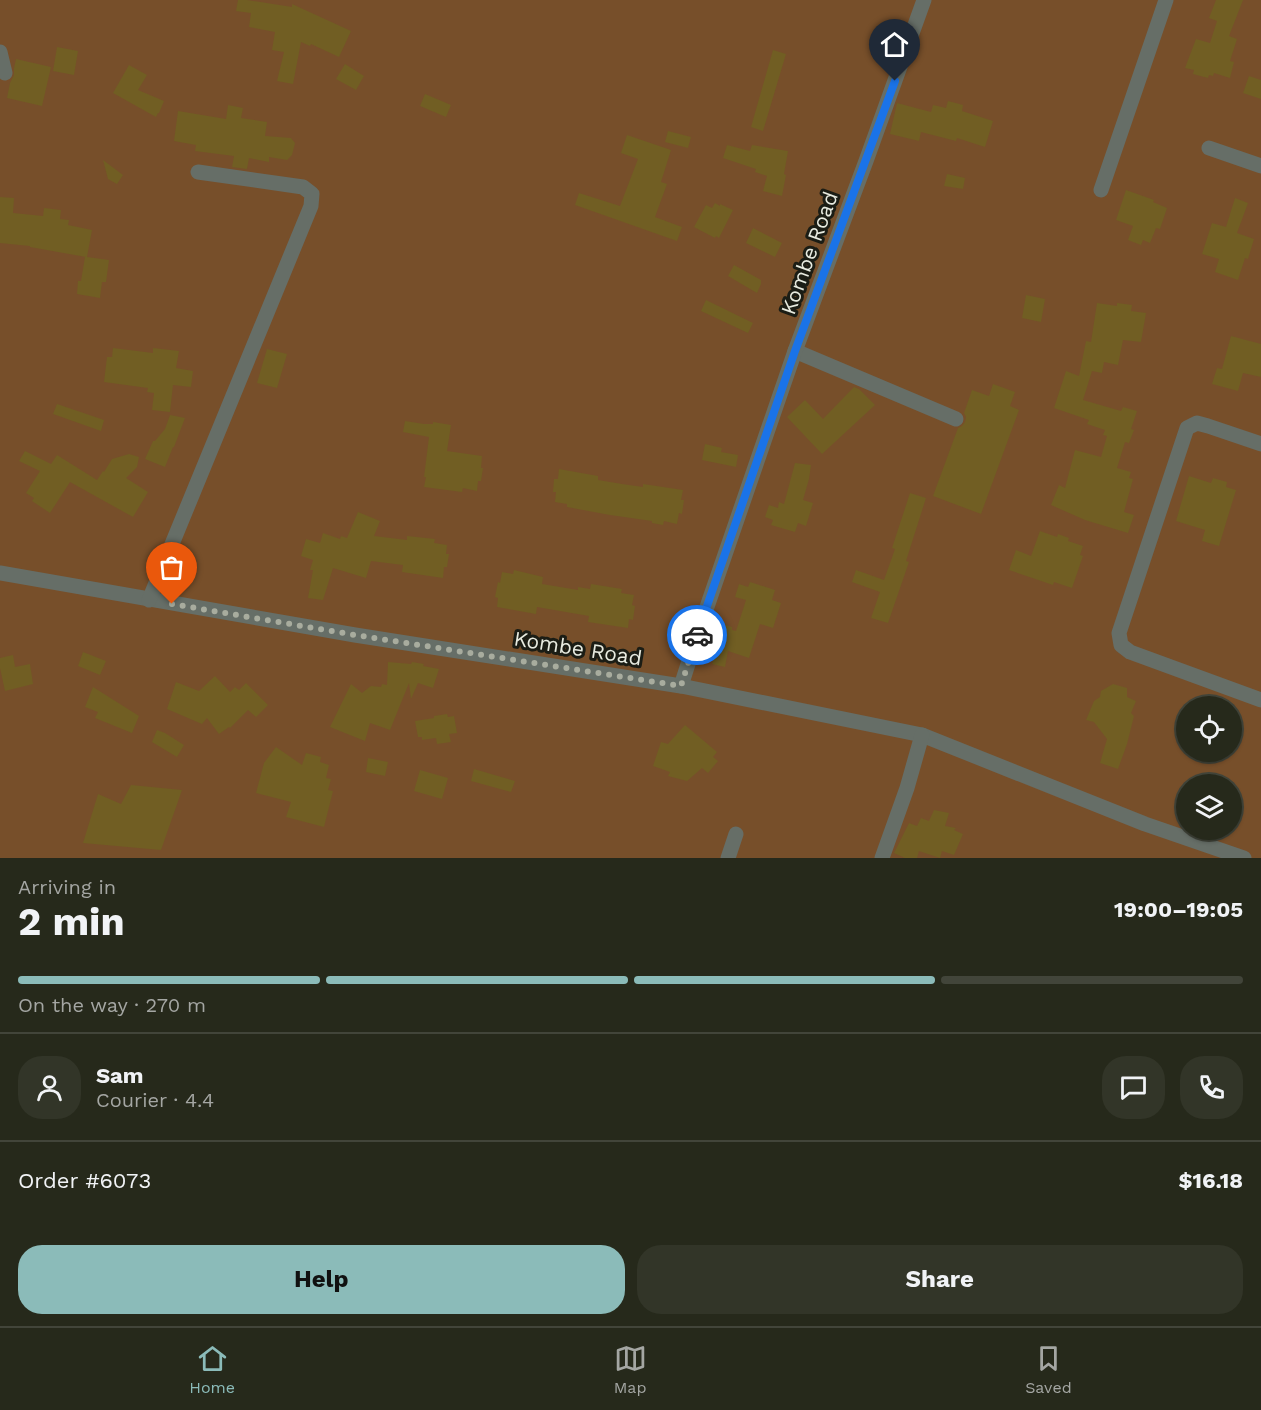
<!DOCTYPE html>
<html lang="en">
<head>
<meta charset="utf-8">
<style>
	body { margin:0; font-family:"Work Sans",sans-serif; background:#323528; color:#f1f3f6; height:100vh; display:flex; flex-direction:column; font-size:22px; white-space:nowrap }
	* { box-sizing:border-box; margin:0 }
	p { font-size:20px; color:#a4a6a3 }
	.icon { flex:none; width:33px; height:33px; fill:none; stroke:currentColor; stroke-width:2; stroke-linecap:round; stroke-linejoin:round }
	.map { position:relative; height:858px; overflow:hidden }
	.drawer { display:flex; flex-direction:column; background:#26291b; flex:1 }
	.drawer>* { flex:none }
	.controls { position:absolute; left:1176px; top:696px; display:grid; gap:12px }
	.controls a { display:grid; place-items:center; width:66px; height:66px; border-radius:50%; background:#26291b; box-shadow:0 2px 4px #0004,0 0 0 2px #42453a; font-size:30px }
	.pin { position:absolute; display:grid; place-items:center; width:51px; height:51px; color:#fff; margin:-62px -26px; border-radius:50% 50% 50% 0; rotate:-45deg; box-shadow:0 0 6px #0007 }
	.pin .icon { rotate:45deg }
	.courier { position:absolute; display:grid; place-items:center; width:60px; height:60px; margin:-30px; border:4px solid #1a73e8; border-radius:50%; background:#fff; color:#222; box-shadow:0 2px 8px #0007 }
	.overview em { font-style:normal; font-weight:700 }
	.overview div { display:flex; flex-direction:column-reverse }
	.overview { display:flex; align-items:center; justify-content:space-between; height:102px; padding:0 18px }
	h1 { font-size:39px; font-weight:700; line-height:45px }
	.bar { display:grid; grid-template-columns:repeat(4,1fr); gap:9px 6px; align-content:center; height:72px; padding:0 18px }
	.bar i { height:8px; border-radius:4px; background:#42453a }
	.bar .current { background:#8bbbb9 }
	.bar p { grid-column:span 4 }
	.line { display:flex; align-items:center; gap:15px; padding:0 18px; border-top:2px solid #42453a }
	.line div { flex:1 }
	.round { display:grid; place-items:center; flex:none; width:63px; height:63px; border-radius:24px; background:#323528 }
	.cta { display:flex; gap:12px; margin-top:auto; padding:12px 18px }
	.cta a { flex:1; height:69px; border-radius:24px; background:#8bbbb9; color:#111; font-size:24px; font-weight:700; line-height:69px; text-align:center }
	.cta a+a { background:#323528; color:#f1f3f6 }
	.tab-bar { display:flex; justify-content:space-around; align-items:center; height:84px; border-top:2px solid #42453a; background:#26291b; font-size:16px; color:#a4a6a3 }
	.tab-bar a { display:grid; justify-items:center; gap:3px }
	.tab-bar .current { color:#8bbbb9 }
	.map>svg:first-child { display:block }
</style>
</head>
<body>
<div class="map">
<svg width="1261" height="858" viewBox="0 0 1261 858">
	<rect width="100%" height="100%" fill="#323724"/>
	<path fill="#774f2a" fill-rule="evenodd" d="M0,0H1261V858H0ZM1186,706H1232V752H1186ZM1186,784H1232V830H1186Z"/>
	<g fill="#715e23">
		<polygon points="238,0 247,0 292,7 292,4 351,31 339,57 311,44 310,46 301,42 293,84 277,81 284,52 272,50 275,32 249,27 251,13 236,11"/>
		<polygon points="1216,0 1243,0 1229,36 1237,39 1230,61 1234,62 1230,78 1214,73 1213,76 1209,75 1208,78 1193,74 1194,70 1185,68 1196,39 1210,43 1217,21 1209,18"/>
		<polygon points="57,47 78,51 74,75 53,71"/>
		<polygon points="773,50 786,54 763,131 751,127"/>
		<polygon points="16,59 51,67 42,106 7,98 10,83 14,75 14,68"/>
		<polygon points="345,64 364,76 356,90 336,79"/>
		<polygon points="129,65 147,75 138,90 164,101 159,113 158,113 156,117 113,93"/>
		<polygon points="1249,76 1261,80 1261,99 1243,93"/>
		<polygon points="425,94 451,105 446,117 420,106"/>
		<polygon points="948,101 963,105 962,111 993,121 985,147 957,138 956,141 921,132 919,141 890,134 897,103 931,112 933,105 946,108"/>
		<polygon points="228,105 243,108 241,118 267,122 265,136 291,138 295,143 292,155 287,160 269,157 269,162 249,158 247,169 232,167 234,156 195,151 196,145 174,141 178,111 226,119"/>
		<polygon points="668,131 691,137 688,148 665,142"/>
		<polygon points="627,135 671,150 661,182 667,184 655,217 682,227 677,241 575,205 579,193 620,206 638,159 621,153"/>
		<polygon points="727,145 750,151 752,145 788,151 784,174 786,175 782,196 763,191 767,176 755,172 756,169 723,158"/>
		<polygon points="103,160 123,175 117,184 108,179"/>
		<polygon points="947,174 965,178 963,189 944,186"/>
		<polygon points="1126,190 1154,200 1153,202 1167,208 1160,229 1156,228 1150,243 1143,240 1141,245 1128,240 1133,226 1116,220"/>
		<polygon points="0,197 14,198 13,213 43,216 44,208 61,210 60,219 69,220 68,225 92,230 87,257 109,260 106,282 102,282 100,298 77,294 78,281 81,281 85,257 86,257 30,247 30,246 0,243"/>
		<polygon points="1235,198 1248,203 1237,233 1254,239 1248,259 1245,258 1238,280 1215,272 1219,259 1202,254 1212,223 1226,227"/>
		<polygon points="715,203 720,206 720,204 733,210 719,238 716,236 715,238 694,227 706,205 712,208"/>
		<polygon points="753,228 782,243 775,257 746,243"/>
		<polygon points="734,265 761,280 761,284 757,293 728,276"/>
		<polygon points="1026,295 1045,299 1041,322 1022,318"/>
		<polygon points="706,300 753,323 748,333 701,311"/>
		<polygon points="1097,303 1117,306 1117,303 1132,305 1131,311 1146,313 1141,342 1123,340 1118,365 1104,362 1102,373 1092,371 1083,400 1121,411 1123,407 1137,411 1131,429 1134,430 1129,443 1125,442 1117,468 1131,472 1129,478 1133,479 1124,512 1134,515 1128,533 1085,520 1051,505 1059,485 1065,488 1075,450 1101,457 1107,436 1103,435 1105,430 1087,424 1089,420 1054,408 1066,371 1079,376 1086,341 1091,342"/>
		<polygon points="1231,336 1261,344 1261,377 1243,373 1238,391 1212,384 1217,368 1222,369"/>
		<polygon points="113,348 153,353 153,348 179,351 176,368 193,371 191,387 173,385 170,412 152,410 154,393 147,392 148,388 104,382 107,357 112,357"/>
		<polygon points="267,349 287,354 277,388 257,383"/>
		<polygon points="993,384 1015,392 1010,406 1019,410 981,514 933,496 958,428 962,426 965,422 966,417 964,413 972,390 989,396"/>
		<polygon points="854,387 859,389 875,405 822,454 787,417 805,400 823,419"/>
		<polygon points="57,404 104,420 101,431 53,414"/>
		<polygon points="170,415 185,418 174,447 173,447 165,467 145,459 153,441 155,441 165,429"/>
		<polygon points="405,421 424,424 433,424 433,422 451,425 447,451 482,456 481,468 483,468 481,481 478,481 477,491 463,488 462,492 424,487 426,477 424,477 429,437 403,432"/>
		<polygon points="705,444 722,448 721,452 738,455 736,467 702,460"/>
		<polygon points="25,451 51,464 57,455 97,480 103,471 104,472 112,459 129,454 139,457 137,467 126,478 148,492 133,517 70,482 50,513 32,501 34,498 26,493 40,471 19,461"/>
		<polygon points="795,463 811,465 809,479 803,500 813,503 806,526 798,523 795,532 771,525 773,520 765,517 769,505 778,508 779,502 784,504"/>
		<polygon points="559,469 598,476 598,480 622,484 643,487 643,484 683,490 681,500 684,500 682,514 679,513 677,524 664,521 663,525 652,523 652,521 610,515 567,507 567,504 555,502 556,492 553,492 554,479 558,479"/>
		<polygon points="1189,476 1211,483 1213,478 1227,482 1226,487 1236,490 1219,546 1202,541 1205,530 1176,521"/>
		<polygon points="910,493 926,498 906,561 909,562 888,623 871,618 880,592 852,582 856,570 884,580 895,549 892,548"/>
		<polygon points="358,512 380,521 374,536 407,540 407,536 435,539 434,543 447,545 446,554 449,554 447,567 444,567 443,578 402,572 403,565 371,561 366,578 333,568 323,600 308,598 313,570 310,570 313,560 301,556 306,539 320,543 323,533 340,539 341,536 347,538"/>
		<polygon points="1040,531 1057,537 1058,534 1069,538 1068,541 1083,546 1080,555 1083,556 1072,588 1054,582 1053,585 1009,570 1016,550 1031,556"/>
		<polygon points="514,570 543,577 542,584 578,590 578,587 590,589 591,584 622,589 621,593 634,595 632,605 635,606 633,620 629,619 628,628 588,622 589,616 537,607 536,614 497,607 498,598 495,597 498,582 500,583 502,572 513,574"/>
		<polygon points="750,582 775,590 772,600 781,603 773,628 760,624 749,658 728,651 725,667 712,664 725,625 732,627 732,630 736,631 746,600 735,597 739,584 748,587"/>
		<polygon points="83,652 106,661 100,675 78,666"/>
		<polygon points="13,655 15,667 30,664 33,684 5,691 0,668 0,658"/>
		<polygon points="388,662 411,664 412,662 424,664 423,666 439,669 433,688 418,683 411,699 409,683 390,730 370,723 365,741 330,727 351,684 362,693 371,686 381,687 382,684 387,685"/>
		<polygon points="215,676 230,692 235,687 239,690 246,683 268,705 256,717 248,710 230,728 229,727 219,734 207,718 202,724 167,709 176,682 199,691"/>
		<polygon points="1113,684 1127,688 1127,697 1136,701 1131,713 1134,716 1127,744 1118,769 1100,763 1107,739 1094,722 1086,720 1094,701 1100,697 1101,691"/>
		<polygon points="93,687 139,716 132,733 95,718 98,712 85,707"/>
		<polygon points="447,714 448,717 454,716 457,733 449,734 451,742 437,744 436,738 422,740 422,737 418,737 415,721 434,718 434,716"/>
		<polygon points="685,725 717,752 713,757 718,761 708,773 702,768 687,781 668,776 670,772 653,766 661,742 668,744"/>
		<polygon points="157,730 165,733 184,745 177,757 152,742"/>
		<polygon points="276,747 302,765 306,753 321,757 320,762 329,765 326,778 331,779 328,790 333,791 324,827 286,817 291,802 256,793 264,763"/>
		<polygon points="368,758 388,762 385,776 366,772"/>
		<polygon points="474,769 515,781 511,792 471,781"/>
		<polygon points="420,770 448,778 442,799 414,791"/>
		<polygon points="131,785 182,790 161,850 83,843 98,794 121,804"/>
		<polygon points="934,810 949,813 945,826 956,828 954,830 963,834 954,855 942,851 940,858 919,851 917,858 905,858 894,853 909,823 917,826 921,818 929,821"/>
	</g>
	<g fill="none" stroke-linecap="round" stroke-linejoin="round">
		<g stroke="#666e67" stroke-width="15">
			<polyline points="0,52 5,73"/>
			<polyline points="1209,148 1261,166"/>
			<polyline points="1101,190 1166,0"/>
			<polyline points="795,351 956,419"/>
			<polyline points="1261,444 1208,426 1197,423 1187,428 1119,633 1121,645 1130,652 1261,700"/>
			<polyline points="0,573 355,635 681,686 697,636 795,351 866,161 924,0"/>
			<polyline points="149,600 311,206 312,194 303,187 198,172"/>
			<polyline points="681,686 922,735 1145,824 1244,858"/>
			<polyline points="728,858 736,834"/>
			<polyline points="882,858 907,788 922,735"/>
		</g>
	</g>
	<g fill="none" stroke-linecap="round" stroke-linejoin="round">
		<polyline stroke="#a8ac9e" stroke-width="6" stroke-dasharray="0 10.8" points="172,604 355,635 681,686 697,635"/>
		<polyline stroke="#1a73e8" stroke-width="8" points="697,635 795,351 895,81"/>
	</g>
	<g text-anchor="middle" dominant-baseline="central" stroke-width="6" stroke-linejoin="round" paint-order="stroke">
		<g font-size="21" fill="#e8ebe0" stroke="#1b1d15">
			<text transform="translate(809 253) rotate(-70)">Kombe Road</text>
			<text transform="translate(578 648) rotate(9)">Kombe Road</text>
		</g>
	</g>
</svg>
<div class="controls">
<a><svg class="icon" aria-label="locate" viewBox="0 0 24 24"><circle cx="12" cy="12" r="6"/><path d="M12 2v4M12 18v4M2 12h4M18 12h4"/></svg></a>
<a><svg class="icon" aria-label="layers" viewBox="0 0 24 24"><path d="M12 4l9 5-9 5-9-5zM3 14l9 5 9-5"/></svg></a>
</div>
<div class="pin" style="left:172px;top:604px;background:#ea580c"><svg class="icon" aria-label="bag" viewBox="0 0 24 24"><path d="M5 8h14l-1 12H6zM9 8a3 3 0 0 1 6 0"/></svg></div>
<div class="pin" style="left:895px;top:81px;background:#1f2937"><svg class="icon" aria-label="home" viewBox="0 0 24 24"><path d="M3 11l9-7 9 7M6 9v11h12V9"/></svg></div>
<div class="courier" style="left:697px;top:635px"><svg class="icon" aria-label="car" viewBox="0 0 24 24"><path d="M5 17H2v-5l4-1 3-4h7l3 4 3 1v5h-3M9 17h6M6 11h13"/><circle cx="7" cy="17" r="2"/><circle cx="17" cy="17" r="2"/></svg></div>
</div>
<section class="drawer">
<div class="overview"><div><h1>2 min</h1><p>Arriving in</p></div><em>19:00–19:05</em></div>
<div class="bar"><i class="current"></i><i class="current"></i><i class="current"></i><i></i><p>On the way · 270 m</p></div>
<div class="line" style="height:108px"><a class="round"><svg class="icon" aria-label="person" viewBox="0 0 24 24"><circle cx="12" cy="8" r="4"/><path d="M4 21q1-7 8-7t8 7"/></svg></a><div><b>Sam</b><p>Courier · 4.4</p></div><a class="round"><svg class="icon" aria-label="chat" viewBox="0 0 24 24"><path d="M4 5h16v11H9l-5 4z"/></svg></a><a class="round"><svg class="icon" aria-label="phone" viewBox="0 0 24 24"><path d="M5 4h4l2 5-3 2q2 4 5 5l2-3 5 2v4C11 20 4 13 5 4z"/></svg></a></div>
<div class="line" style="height:78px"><div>Order #6073</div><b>$16.18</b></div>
<div class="cta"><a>Help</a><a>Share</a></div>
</section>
<nav class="tab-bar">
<a class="current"><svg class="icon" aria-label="home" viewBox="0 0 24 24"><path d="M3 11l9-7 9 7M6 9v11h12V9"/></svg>Home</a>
<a><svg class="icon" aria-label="map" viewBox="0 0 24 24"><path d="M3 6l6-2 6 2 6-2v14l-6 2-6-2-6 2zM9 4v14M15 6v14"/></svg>Map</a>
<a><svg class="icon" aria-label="saved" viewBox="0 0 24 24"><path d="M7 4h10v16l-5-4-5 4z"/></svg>Saved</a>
</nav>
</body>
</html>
